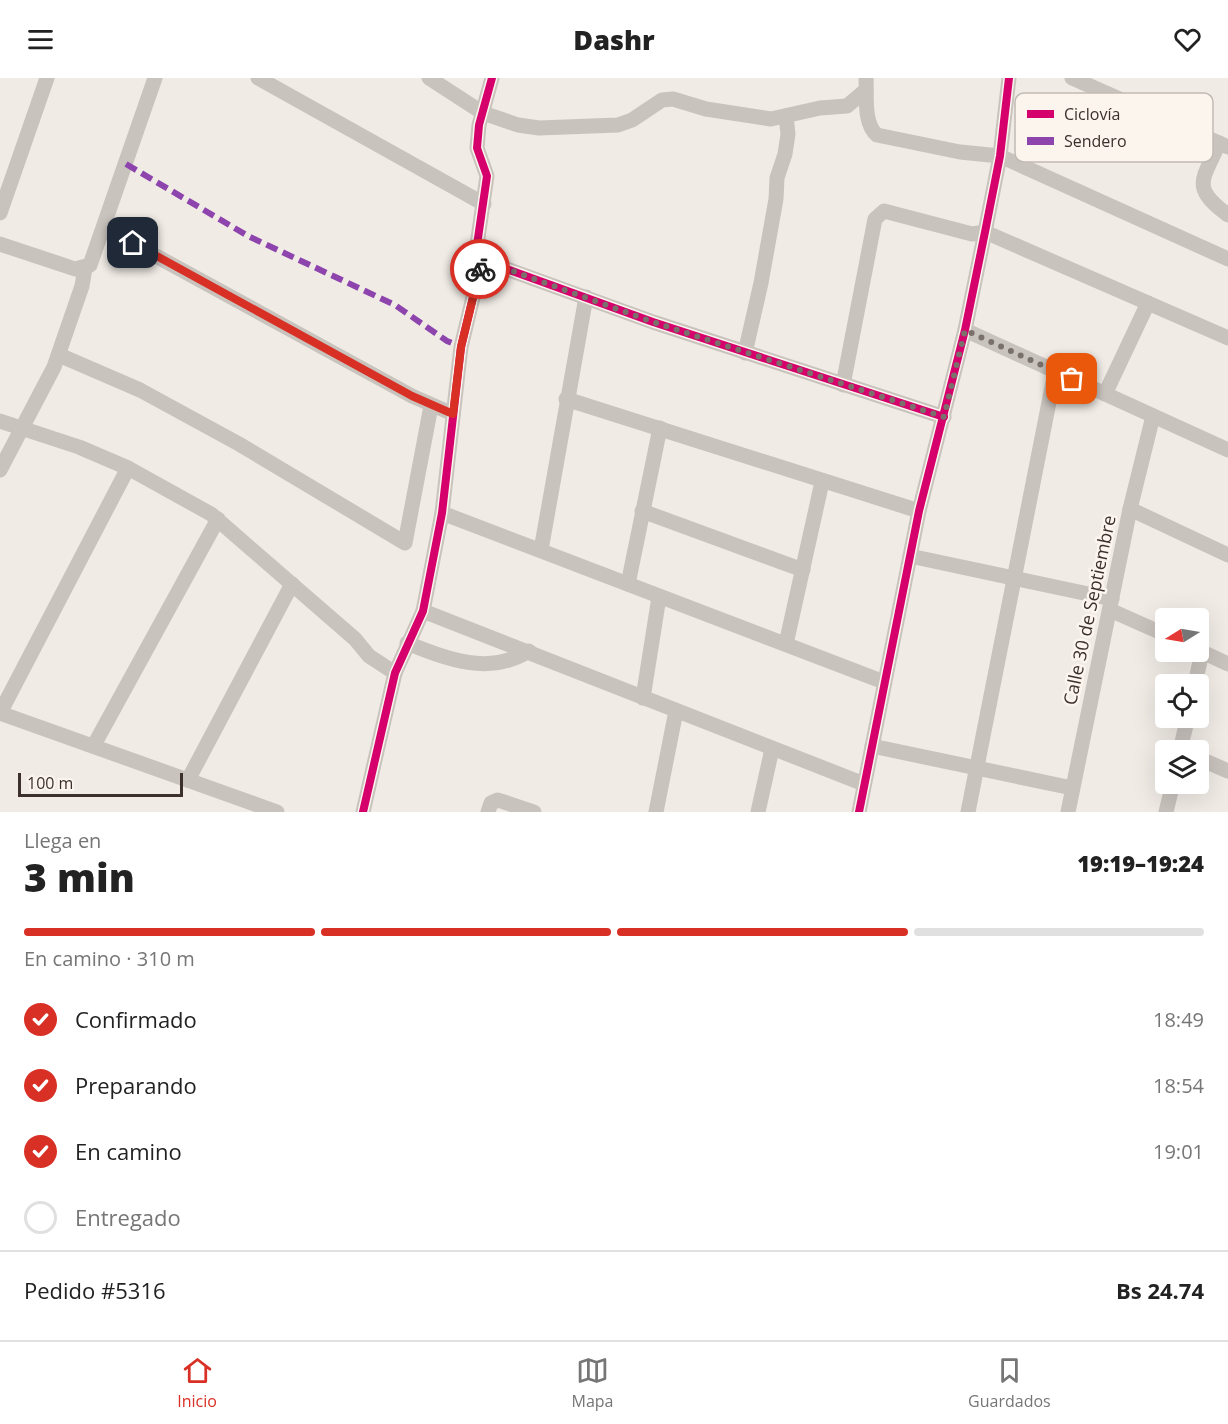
<!DOCTYPE html>
<html lang="es">
<head>
<meta charset="utf-8">
<style>
	body { margin:0; font-family:"Open Sans",sans-serif; background:#f2f2f2; color:#222; height:100vh; display:flex; flex-direction:column; font-size:22px; white-space:nowrap }
	* { box-sizing:border-box; margin:0 }
	p { font-size:20px; color:#767676 }
	.icon { flex:none; width:33px; height:33px; fill:none; stroke:currentColor; stroke-width:2; stroke-linecap:round; stroke-linejoin:round }
	.map { position:relative; height:734px; overflow:hidden }
	.panel { display:flex; flex-direction:column; background:#fff; flex:1 }
	.panel>* { flex:none }
	.needle { width:39px; rotate:259deg }
	.controls { position:absolute; left:1155px; top:530px; display:grid; gap:12px }
	.controls a { display:grid; place-items:center; width:54px; height:54px; border-radius:6px; background:#fff; box-shadow:0 6px 24px #0002; font-size:30px }
	.scale { position:absolute; left:18px; bottom:15px; width:165px; box-sizing:border-box; padding-left:6px; border:3px solid #3b302b; border-top:0; font-size:16px; line-height:21px; white-space:nowrap; color:#3b302b; -webkit-text-stroke:4px #fbf5ee; paint-order:stroke }
	.pin { position:absolute; display:grid; place-items:center; width:51px; height:51px; color:#fff; margin:-26px; border-radius:12px; box-shadow:0 3px 9px #0006 }
	.courier { position:absolute; display:grid; place-items:center; width:60px; height:60px; margin:-30px; border:4px solid #d93025; border-radius:50%; background:#fff; color:#222; box-shadow:0 2px 8px #0007 }
	.head em { font-style:normal; font-weight:800 }
	.head div { display:flex; flex-direction:column-reverse }
	.head { display:flex; align-items:center; justify-content:space-between; height:102px; padding:0 24px }
	h1 { font-size:39px; font-weight:800; line-height:45px }
	.bar { display:grid; grid-template-columns:repeat(4,1fr); gap:9px 6px; align-content:center; height:72px; padding:0 24px }
	.bar i { height:8px; border-radius:4px; background:#e0e0e0 }
	.bar .on { background:#d93025 }
	.bar p { grid-column:span 4 }
	.line { display:flex; align-items:center; gap:15px; padding:0 24px; border-top:2px solid #e0e0e0 }
	.line div { flex:1 }
	ol { padding:0 24px; list-style:none }
	li { display:flex; align-items:center; gap:18px; height:66px }
	li p { margin-inline-start:auto }
	li .icon { padding:6px; border-radius:50%; background:#d93025; color:#fff; stroke-width:4 }
	li:last-child { color:#767676 }
	li i { width:33px; height:33px; border:3px solid #e0e0e0; border-radius:50% }
	header { display:flex; justify-content:space-between; align-items:center; height:78px; padding:0 24px; background:#fff; font-size:27px; font-weight:800 }
	.menu { display:flex; justify-content:space-around; align-items:center; height:84px; border-top:2px solid #e0e0e0; background:#fff; font-size:16px; color:#767676 }
	.menu a { display:grid; justify-items:center; gap:3px }
	.menu .on { color:#d93025 }
	.map>svg:first-child { display:block }
</style>
</head>
<body>
<header><svg class="icon" aria-label="menu" viewBox="0 0 24 24"><path d="M4 6h16M4 12h16M4 18h16"/></svg>Dashr<svg class="icon" aria-label="heart" viewBox="0 0 24 24"><path d="M12 20l-8-8c-3-5 5-10 8-4 3-6 11-1 8 4z"/></svg></header>
<div class="map">
<svg width="1228" height="734" viewBox="0 0 1228 734">
	<rect width="100%" height="100%" fill="#f0ebe5"/>
	<g fill="none" stroke-linecap="round" stroke-linejoin="round">
		<g stroke="#c9c3be" stroke-width="15">
			<polyline points="258,0 484,126"/>
			<polyline points="429,0 483,35 518,47 539,50 618,47 632,42 662,22 673,21 706,31 771,41 820,30 847,28 866,12"/>
			<path d="M866,0C867,16 863,46 877,57L960,74L1000,78L1228,181"/>
			<polyline points="1072,0 1228,69"/>
			<path d="M1219,65C1203,102 1190,109 1228,137"/>
			<polyline points="0,135 47,0"/>
			<polyline points="102,154 114,155 412,318 453,336"/>
			<polyline points="0,166 75,191 90,187 155,0"/>
			<polyline points="482,182 653,244 944,339"/>
			<polyline points="965,252 1228,372"/>
			<polyline points="745,275 761,205 776,121 777,100 785,76 788,56 786,38"/>
			<polyline points="59,277 140,312 239,366 405,465 431,328"/>
			<polyline points="843,307 875,141 884,133 972,156 985,154 1228,260"/>
			<polyline points="1105,316 1148,225"/>
			<polyline points="566,321 919,433"/>
			<polyline points="0,343 79,369 128,390 211,436 355,561 369,578 395,595"/>
			<polyline points="0,392 54,289 82,208 85,190"/>
			<polyline points="1130,431 1228,477"/>
			<polyline points="642,433 803,492"/>
			<polyline points="442,435 884,604"/>
			<polyline points="541,472 586,219"/>
			<polyline points="910,478 1112,521"/>
			<polyline points="628,506 660,350"/>
			<polyline points="1110,532 1166,557"/>
			<polyline points="423,533 864,706"/>
			<path d="M407,565C447,581 489,598 529,573"/>
			<polyline points="786,566 822,404"/>
			<polyline points="1198,572 1228,586"/>
			<polyline points="1195,606 1202,574"/>
			<polyline points="643,620 659,519"/>
			<polyline points="0,635 277,734"/>
			<polyline points="0,635 128,390"/>
			<polyline points="94,667 218,441"/>
			<polyline points="872,668 1072,710"/>
			<polyline points="1180,672 1188,639"/>
			<polyline points="1198,680 1228,693"/>
			<polyline points="188,702 292,506"/>
			<polyline points="363,734 395,595 423,533 442,435 461,269 482,182 477,167 487,98 477,70 479,47 492,0"/>
			<polyline points="488,734 491,725 498,722 534,734"/>
			<polyline points="656,734 676,633"/>
			<polyline points="758,734 772,671"/>
			<polyline points="859,734 919,433 965,252 985,154 1000,78 1009,0"/>
			<polyline points="968,734 1055,294"/>
			<polyline points="1068,734 1130,431 1153,338"/>
			<polyline points="1166,734 1173,705"/>
		</g>
		<polyline stroke="#8e44ad" stroke-width="6" stroke-dasharray="12 6" stroke-linecap="butt" points="126,86 248,158 395,227 447,263 461,269"/>
		<defs>
			<g id="cycleway">
				<polyline points="482,182 653,244 944,339"/>
				<polyline points="363,734 395,595 423,533 442,435 461,269 482,182 477,167 487,98 477,70 479,47 492,0"/>
				<polyline points="859,734 919,433 965,252 985,154 1000,78 1009,0"/>
			</g>
		</defs>
		<use href="#cycleway" stroke="#fbf5ee" stroke-width="11"/>
		<use href="#cycleway" stroke="#d6006c" stroke-width="8"/>
	</g>
	<g fill="none" stroke-linecap="round" stroke-linejoin="round">
		<polyline stroke="#7a716c" stroke-width="6" stroke-dasharray="0 10.8" points="480,191 482,182 653,244 944,339 965,252 1072,301"/>
		<polyline stroke="#d93025" stroke-width="8" points="133,165 412,318 453,336 461,269 480,191"/>
	</g>
	<g text-anchor="middle" dominant-baseline="central" stroke-width="5" stroke-linejoin="round" paint-order="stroke">
		<g font-size="18" fill="#3b302b" stroke="#fbf5ee">
			<text transform="translate(1089 532) rotate(-78)">Calle 30 de Septiembre</text>
		</g>
	</g>
	<rect x="1015" y="15" width="198" height="69" rx="9" fill="#fbf5ee" stroke="#c1bab4" stroke-width="1.5"/>
	<rect x="1027" y="32" width="27" height="8" fill="#d6006c"/>
	<rect x="1027" y="59" width="27" height="8" fill="#8e44ad"/>
	<g font-size="16" fill="#3b302b">
		<text x="1064" y="42">Ciclovía</text>
		<text x="1064" y="69">Sendero</text>
	</g>
</svg>
<div class="controls">
<a><svg class="needle" viewBox="-14 -14 28 28"><path d="M0-13l5 13h-10z" fill="#e53935"/><path d="M0 13l5-13h-10z" fill="#767676"/></svg></a>
<a><svg class="icon" aria-label="locate" viewBox="0 0 24 24"><circle cx="12" cy="12" r="6"/><path d="M12 2v4M12 18v4M2 12h4M18 12h4"/></svg></a>
<a><svg class="icon" aria-label="layers" viewBox="0 0 24 24"><path d="M12 4l9 5-9 5-9-5zM3 14l9 5 9-5"/></svg></a>
</div>
<div class="scale">100 m</div>
<div class="pin" style="left:1072px;top:301px;background:#ea580c"><svg class="icon" aria-label="bag" viewBox="0 0 24 24"><path d="M5 8h14l-1 12H6zM9 8a3 3 0 0 1 6 0"/></svg></div>
<div class="pin" style="left:133px;top:165px;background:#1f2937"><svg class="icon" aria-label="home" viewBox="0 0 24 24"><path d="M3 11l9-7 9 7M6 9v11h12V9"/></svg></div>
<div class="courier" style="left:480px;top:191px"><svg class="icon" aria-label="bike" viewBox="0 0 24 24"><circle cx="6" cy="16" r="4"/><circle cx="18" cy="16" r="4"/><path d="M6 16l4-8h5l3 8M10 8l3 8H6M13 5h3"/></svg></div>
</div>
<section class="panel">
<div class="head"><div><h1>3 min</h1><p>Llega en</p></div><em>19:19–19:24</em></div>
<div class="bar"><i class="on"></i><i class="on"></i><i class="on"></i><i></i><p>En camino · 310 m</p></div>
<ol>
<li><svg class="icon" aria-label="check" viewBox="0 0 24 24"><path d="M5 12l5 5 9-10"/></svg>Confirmado<p>18:49</p></li>
<li><svg class="icon" aria-label="check" viewBox="0 0 24 24"><path d="M5 12l5 5 9-10"/></svg>Preparando<p>18:54</p></li>
<li><svg class="icon" aria-label="check" viewBox="0 0 24 24"><path d="M5 12l5 5 9-10"/></svg>En camino<p>19:01</p></li>
<li><i></i>Entregado</li>
</ol>
<div class="line" style="height:78px"><div>Pedido #5316</div><b>Bs 24.74</b></div>
</section>
<nav class="menu">
<a class="on"><svg class="icon" aria-label="home" viewBox="0 0 24 24"><path d="M3 11l9-7 9 7M6 9v11h12V9"/></svg>Inicio</a>
<a><svg class="icon" aria-label="map" viewBox="0 0 24 24"><path d="M3 6l6-2 6 2 6-2v14l-6 2-6-2-6 2zM9 4v14M15 6v14"/></svg>Mapa</a>
<a><svg class="icon" aria-label="saved" viewBox="0 0 24 24"><path d="M7 4h10v16l-5-4-5 4z"/></svg>Guardados</a>
</nav>
</body>
</html>
